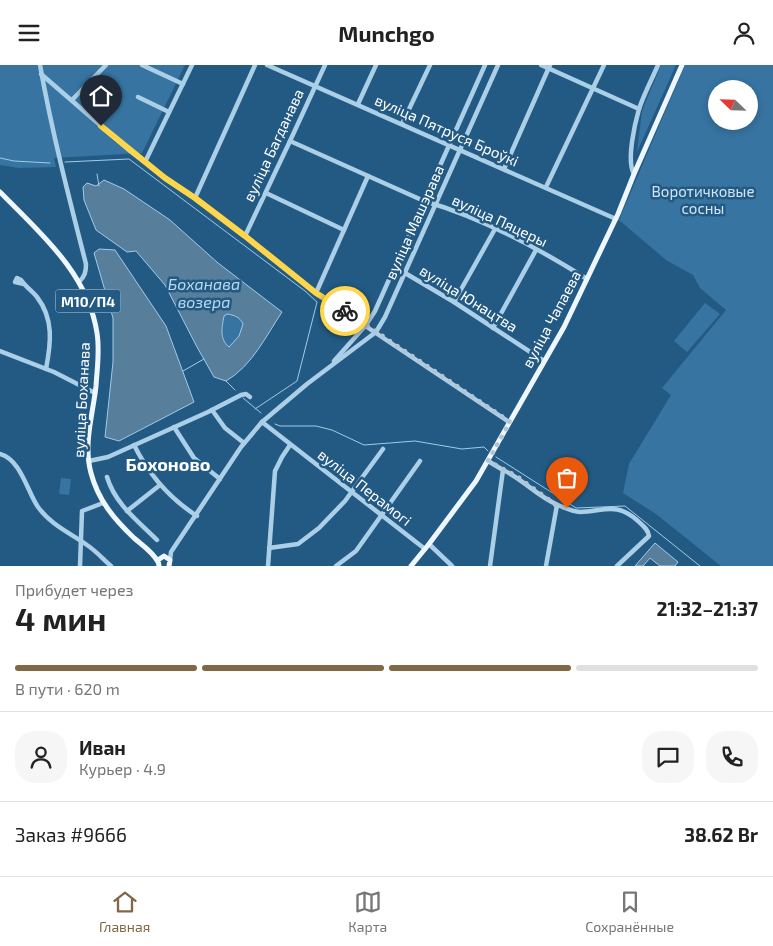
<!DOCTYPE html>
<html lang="ru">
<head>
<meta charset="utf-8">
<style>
	body { margin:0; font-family:"Exo 2",sans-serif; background:#f6f6f6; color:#222; height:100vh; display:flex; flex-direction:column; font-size:19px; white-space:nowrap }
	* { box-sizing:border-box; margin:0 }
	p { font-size:16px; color:#767676 }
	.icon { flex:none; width:28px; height:28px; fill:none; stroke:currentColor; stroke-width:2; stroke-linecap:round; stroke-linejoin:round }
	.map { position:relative; height:501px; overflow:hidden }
	.panel { display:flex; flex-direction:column; background:#fff; flex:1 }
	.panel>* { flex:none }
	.needle { width:32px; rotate:293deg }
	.buttons { position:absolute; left:708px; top:15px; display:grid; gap:10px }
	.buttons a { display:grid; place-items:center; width:50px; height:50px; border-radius:50%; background:#fff; box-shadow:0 2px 8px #0003; font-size:25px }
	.pin { position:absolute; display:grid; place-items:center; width:42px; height:42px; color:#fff; margin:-51px -21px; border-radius:50% 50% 50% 0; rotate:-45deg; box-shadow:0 0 5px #0007 }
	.pin .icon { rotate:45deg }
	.courier { position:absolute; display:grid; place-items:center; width:50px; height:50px; margin:-25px; border:4px solid #ffd54a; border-radius:50%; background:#fff; color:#222; box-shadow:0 1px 6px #0007 }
	.head em { font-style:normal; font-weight:700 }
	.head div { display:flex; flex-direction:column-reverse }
	.head { display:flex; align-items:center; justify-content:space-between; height:85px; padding:0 15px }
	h1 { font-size:32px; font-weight:700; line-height:38px }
	.bar { display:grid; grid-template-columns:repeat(4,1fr); gap:8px 5px; align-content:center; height:60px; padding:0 15px }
	.bar i { height:6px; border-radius:4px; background:#e0e0e0 }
	.bar .on { background:#806745 }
	.bar p { grid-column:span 4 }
	.line { display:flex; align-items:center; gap:12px; padding:0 15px; border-top:1px solid #e0e0e0 }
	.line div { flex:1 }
	.round { display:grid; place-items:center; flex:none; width:52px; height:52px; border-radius:20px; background:#f6f6f6 }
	header { display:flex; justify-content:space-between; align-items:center; height:65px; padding:0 15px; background:#fff; font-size:22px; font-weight:700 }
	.menu { display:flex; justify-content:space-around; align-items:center; height:70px; border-top:1px solid #e0e0e0; background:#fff; font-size:14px; color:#767676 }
	.menu a { display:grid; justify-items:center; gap:2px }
	.menu .on { color:#806745 }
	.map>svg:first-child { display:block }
</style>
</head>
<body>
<header><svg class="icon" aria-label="menu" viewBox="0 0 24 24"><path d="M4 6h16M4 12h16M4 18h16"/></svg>Munchgo<svg class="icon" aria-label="person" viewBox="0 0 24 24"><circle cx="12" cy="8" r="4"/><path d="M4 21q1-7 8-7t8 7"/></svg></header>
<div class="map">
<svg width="773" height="501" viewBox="0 0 773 501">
	<rect width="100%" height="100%" fill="#235a84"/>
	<g fill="#3774a1" fill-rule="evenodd">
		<polygon points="0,0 185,0 142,88 54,93 56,102 19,103 0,100"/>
		<polygon points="661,0 676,0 637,87 642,46"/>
		<path d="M685,0H773V501H721L656,449L623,428L629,399L671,330L662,323L726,245L700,223L693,210L666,195L619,155ZM716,24H749V56H716Z"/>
		<polygon points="705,238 720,249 687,287 674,276"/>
		<path d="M227,249C234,250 240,252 243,259L239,271L229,282C219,274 222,262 224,251Z"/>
		<polygon points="61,413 71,414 69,430 59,429"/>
	</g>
	<g fill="#577e9b" stroke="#a0cbe9" fill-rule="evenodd">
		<path d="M104,115L124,124L170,155L218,198L282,247C266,271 252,301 226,316L214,312L197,282L165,220L136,186L127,187L96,165L84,135L83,122L87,118L96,121ZM227,249C234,250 240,252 243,259L239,271L229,282C219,274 222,262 224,251Z"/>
		<polygon points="99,184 115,185 166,261 194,337 119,376 105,372 113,297 113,253 94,188"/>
		<polygon points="655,478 678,497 675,501 660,501 650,493 643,501 635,501"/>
	</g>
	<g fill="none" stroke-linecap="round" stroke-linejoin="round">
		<g stroke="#a0cbe9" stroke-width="1">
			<polyline points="0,93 14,96 50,98"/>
			<polyline points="65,97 129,94 305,226 317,237 297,316 255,344"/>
			<polyline points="97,109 99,121"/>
			<polyline points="183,306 204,294"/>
			<polyline points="226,316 235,325"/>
			<polyline points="243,333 261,348"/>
			<polyline points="275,359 280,361 316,361 332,365 364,380 415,376 462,384 484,382 488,386"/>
			<polyline points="496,392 576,443 625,441 700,501"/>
		</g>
		<g stroke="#accfe8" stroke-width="4.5">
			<path d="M40,0C52,67 69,133 86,199C86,207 85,211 79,217"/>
			<polyline points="142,0 183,19"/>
			<polyline points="255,0 195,133 245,171 316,228 509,357"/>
			<polyline points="267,0 616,154"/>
			<polyline points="541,0 639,44"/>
			<polyline points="41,9 130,86 165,113 195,133"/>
			<polyline points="138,32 169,47"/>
			<polyline points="72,35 106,0"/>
			<polyline points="358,39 376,0"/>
			<polyline points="402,59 430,0"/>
			<path d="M290,76L424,136C480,152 538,183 587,214"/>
			<polyline points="145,97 192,0"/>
			<polyline points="504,104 550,0"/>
			<path d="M634,109C626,96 635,58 639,44C644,29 652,14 658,0"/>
			<polyline points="546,122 604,0"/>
			<polyline points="266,128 344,165"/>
			<polyline points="245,171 290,76 325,0"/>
			<polyline points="405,208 454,237 544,296"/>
			<path d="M24,219L15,217L17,213L21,215C25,221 32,226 37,232C54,254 51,278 46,304"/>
			<polyline points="316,228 368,111"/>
			<polyline points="454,237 495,164"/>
			<polyline points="493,263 536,185"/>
			<polyline points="0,286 54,307 95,328"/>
			<polyline points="334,296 366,260 375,246 485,0"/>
			<polyline points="212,345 225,363 244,378"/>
			<polyline points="262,357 425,484"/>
			<polyline points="174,362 194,393 220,414"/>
			<path d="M134,380C149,410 169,433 197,451"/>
			<path d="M0,389C21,395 27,426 38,442C51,460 70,468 87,480C96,486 103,494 111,501"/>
			<polyline points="89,396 108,392 208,347 241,330 246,329 250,332"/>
			<polyline points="488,396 503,405 490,501"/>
			<path d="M503,405C523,414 538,432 558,440C565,443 574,447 580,447C605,446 617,437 638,456C643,461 648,464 649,471L617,501"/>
			<path d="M107,412C115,439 138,456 157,475"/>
			<polyline points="127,446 160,420"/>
			<polyline points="429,479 452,501"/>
			<polyline points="269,483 298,479 319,463 345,436 383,384"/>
			<polyline points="170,495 171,487 241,382 262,357 307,319 376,267 385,252 498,0"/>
			<polyline points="80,501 82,446 103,438"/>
			<polyline points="268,501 275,406 282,392 290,380"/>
			<polyline points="336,501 356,486 420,396"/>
			<polyline points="546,501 557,440"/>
		</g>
		<g stroke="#eef6fe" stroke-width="5">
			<path d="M0,127C40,168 88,208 97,268C100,286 97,304 96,321C93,349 83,379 91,408C98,435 114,454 134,473C142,480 153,487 158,497"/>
			<polyline points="159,501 158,495 164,491 170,495 169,501"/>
			<polyline points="411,501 429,479 476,416 564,262 618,149 634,109 682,0"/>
		</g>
	</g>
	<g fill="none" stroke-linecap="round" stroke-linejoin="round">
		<polyline stroke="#b2c5d4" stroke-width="5" stroke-dasharray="0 9" points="345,246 510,357 488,396 516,411 556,440 567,443"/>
		<polyline stroke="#ffd54a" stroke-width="6" points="101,61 165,113 195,133 245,171 316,228 345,246"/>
	</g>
	<g text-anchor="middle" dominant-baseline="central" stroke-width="5" stroke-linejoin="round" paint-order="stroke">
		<rect fill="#235a84" stroke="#bdceda" stroke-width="1" x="55.5" y="224.5" width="65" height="23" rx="4"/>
		<g font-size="14" font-weight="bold" fill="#fff">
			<text x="88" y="236">М10/П4</text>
		</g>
		<g font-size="15" fill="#fff" stroke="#235a84">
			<text transform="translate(447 65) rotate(24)">вуліца Пятруся Броўкі</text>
			<text transform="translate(273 80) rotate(-65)">вуліца Багданава</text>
			<text transform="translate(500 155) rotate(25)">вуліца Пяцеры</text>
			<text transform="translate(414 157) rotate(-66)">вуліца Машэрава</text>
			<text transform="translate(469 233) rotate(32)">вуліца Юнацтва</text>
			<text transform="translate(551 254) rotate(-62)">вуліца Чапаева</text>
			<text transform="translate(81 335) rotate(-87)">вуліца Боханава</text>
			<text transform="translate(365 422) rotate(38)">вуліца Перамогі</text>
		</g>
		<g font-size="15" fill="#d0e6f6" stroke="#235a84">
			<text x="703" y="126">Воротичковые<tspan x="703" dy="17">сосны</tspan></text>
		</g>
		<g font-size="16" font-style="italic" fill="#b7d8f0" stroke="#235a84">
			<text x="204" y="218">Боханава<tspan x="204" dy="18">возера</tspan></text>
		</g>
		<g font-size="18" font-weight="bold" fill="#fff" stroke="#235a84">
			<text x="168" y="399">Бохоново</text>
		</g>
	</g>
</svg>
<div class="buttons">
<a><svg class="needle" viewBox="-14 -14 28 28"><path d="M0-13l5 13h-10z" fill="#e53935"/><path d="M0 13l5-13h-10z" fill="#767676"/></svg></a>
</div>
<div class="pin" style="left:567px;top:443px;background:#ea580c"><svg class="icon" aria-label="bag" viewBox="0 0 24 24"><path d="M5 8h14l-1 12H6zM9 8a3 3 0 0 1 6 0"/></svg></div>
<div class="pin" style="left:101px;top:61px;background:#1f2937"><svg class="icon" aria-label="home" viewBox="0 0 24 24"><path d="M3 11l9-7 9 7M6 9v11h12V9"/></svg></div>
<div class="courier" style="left:345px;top:246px"><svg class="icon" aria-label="bike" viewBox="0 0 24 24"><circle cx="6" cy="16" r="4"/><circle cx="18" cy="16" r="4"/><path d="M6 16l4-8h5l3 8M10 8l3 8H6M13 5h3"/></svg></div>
</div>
<section class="panel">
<div class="head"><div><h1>4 мин</h1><p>Прибудет через</p></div><em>21:32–21:37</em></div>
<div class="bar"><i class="on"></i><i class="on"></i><i class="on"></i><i></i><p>В пути · 620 m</p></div>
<div class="line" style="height:90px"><a class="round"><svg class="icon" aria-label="person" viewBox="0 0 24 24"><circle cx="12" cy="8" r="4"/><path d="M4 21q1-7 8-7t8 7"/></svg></a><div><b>Иван</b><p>Курьер · 4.9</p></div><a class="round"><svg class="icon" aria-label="chat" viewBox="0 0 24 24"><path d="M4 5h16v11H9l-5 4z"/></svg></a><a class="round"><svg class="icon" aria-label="phone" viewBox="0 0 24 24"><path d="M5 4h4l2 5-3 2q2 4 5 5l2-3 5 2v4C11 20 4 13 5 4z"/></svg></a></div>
<div class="line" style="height:65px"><div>Заказ #9666</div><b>38.62 Br</b></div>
</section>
<nav class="menu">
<a class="on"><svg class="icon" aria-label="home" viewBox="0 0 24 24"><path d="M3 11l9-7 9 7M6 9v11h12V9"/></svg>Главная</a>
<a><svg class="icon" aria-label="map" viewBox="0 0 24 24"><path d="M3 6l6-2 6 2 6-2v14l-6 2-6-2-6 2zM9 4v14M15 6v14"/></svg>Карта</a>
<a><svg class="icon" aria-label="saved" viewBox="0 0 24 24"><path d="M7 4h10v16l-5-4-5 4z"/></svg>Сохранённые</a>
</nav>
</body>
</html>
